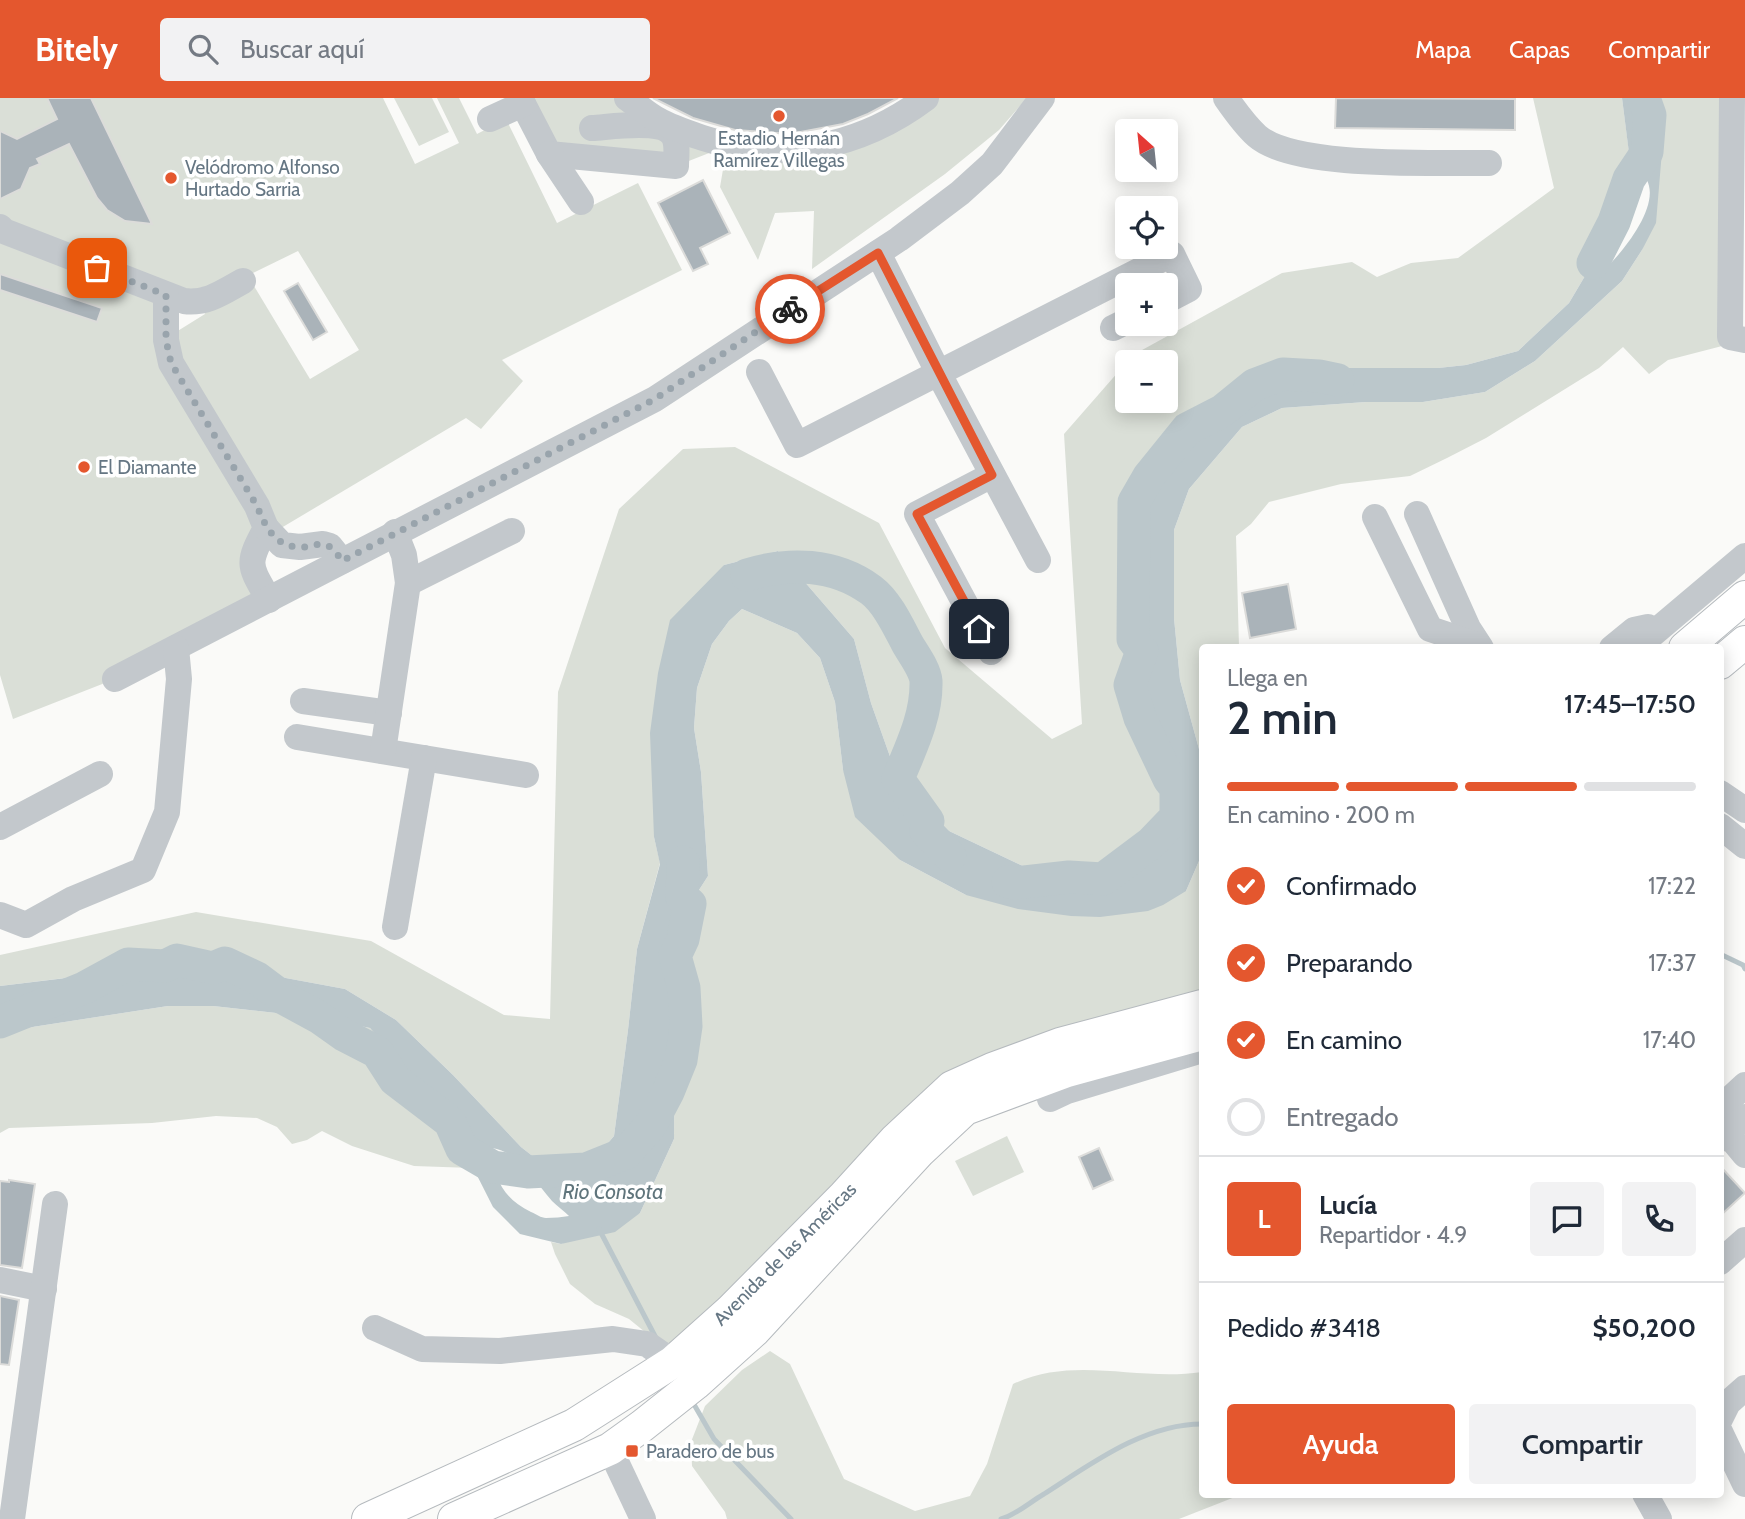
<!DOCTYPE html>
<html lang="es">
<head>
<meta charset="utf-8">
<style>
	body { margin:0; font-family:Cabin,sans-serif; background:#f2f2f3; color:#1f2937; height:100vh; display:flex; flex-direction:column; font-size:26px; white-space:nowrap }
	* { box-sizing:border-box; margin:0 }
	p { font-size:23px; color:#747a83 }
	.icon { flex:none; width:38px; height:38px; fill:none; stroke:currentColor; stroke-width:2; stroke-linecap:round; stroke-linejoin:round }
	.map { position:relative; flex:1; overflow:hidden }
	.side { position:absolute; left:1199px; top:546px; width:525px; height:854px; display:flex; flex-direction:column; background:#fff; border-radius:7px; box-shadow:0 4px 18px #0003 }
	.side>* { flex:none }
	.needle { width:46px; rotate:333deg }
	.buttons { position:absolute; left:1115px; top:21px; display:grid; gap:14px }
	.buttons a { display:grid; place-items:center; width:63px; height:63px; border-radius:7px; background:#fff; box-shadow:0 4px 18px #0003; font-size:35px }
	.pin { position:absolute; display:grid; place-items:center; width:60px; height:60px; color:#fff; margin:-30px; border-radius:14px; box-shadow:0 4px 10px #0006 }
	.courier { position:absolute; display:grid; place-items:center; width:70px; height:70px; margin:-35px; border:5px solid #e4572e; border-radius:50%; background:#fff; color:#222; box-shadow:0 2px 9px #0007 }
	.overview em { font-style:normal; font-weight:600 }
	.overview div { display:flex; flex-direction:column-reverse }
	.overview { display:flex; align-items:center; justify-content:space-between; height:119px; padding:0 28px }
	h1 { font-size:46px; font-weight:600; line-height:52px }
	.bar { display:grid; grid-template-columns:repeat(4,1fr); gap:10px 7px; align-content:center; height:84px; padding:0 28px }
	.bar i { height:9px; border-radius:5px; background:#e0e1e3 }
	.bar .active { background:#e4572e }
	.bar p { grid-column:span 4 }
	.line { display:flex; align-items:center; gap:18px; padding:0 28px; border-top:2px solid #e0e1e3 }
	.line div { flex:1 }
	.round { display:grid; place-items:center; flex:none; width:74px; height:74px; border-radius:7px; background:#f2f2f3 }
	ol { padding:0 28px; list-style:none }
	li { display:flex; align-items:center; gap:21px; height:77px }
	li p { margin-inline-start:auto }
	li .icon { padding:7px; border-radius:50%; background:#e4572e; color:#fff; stroke-width:4 }
	li:last-child { color:#747a83 }
	li i { width:38px; height:38px; border:4px solid #e0e1e3; border-radius:50% }
	.primary-button { display:flex; gap:14px; margin-top:auto; padding:14px 28px }
	.primary-button a { flex:1; height:80px; border-radius:7px; background:#e4572e; color:#fff; font-size:28px; font-weight:600; line-height:80px; text-align:center }
	.primary-button a+a { background:#f2f2f3; color:#1f2937 }
	header { display:flex; align-items:center; gap:42px; box-sizing:border-box; height:98px; padding:0 35px; background:#e4572e; color:#fff }
	header strong { font-size:33px }
	nav { display:flex; gap:38px; margin-inline-start:auto; font-size:24px }
	.search { width:490px; height:63px; background:#f2f2f3; display:flex; align-items:center; gap:18px; box-sizing:border-box; padding:0 24px; border-radius:7px; color:#747a83; font-size:26px }
	.map>svg:first-child { display:block }
</style>
</head>
<body>
<header>
<strong>Bitely</strong>
<div class="search"><svg class="icon" aria-label="search" viewBox="0 0 24 24"><circle cx="10" cy="10" r="6"/><path d="M15 15l6 6"/></svg>Buscar aquí</div>
<nav><a>Mapa</a><a>Capas</a><a>Compartir</a></nav>
</header>
<div class="map">
<svg width="1745" height="1421" viewBox="0 0 1745 1421">
	<rect width="100%" height="100%" fill="#fafaf8"/>
	<g fill="#dadfd7" fill-rule="evenodd">
		<path d="M0,0H383L415,66L459,45L437,0H459L477,36L506,21L557,125L638,85L682,172L502,262L523,283L481,331L466,320L271,436L252,456L269,502L115,581L13,621L0,577ZM298,153L359,252L310,281L251,183L203,212L205,216L168,239L166,198L245,179Z"/>
		<polygon points="394,0 432,0 449,34 419,48"/>
		<polygon points="520,0 627,0 656,21 781,53 926,0 1027,0 999,32 945,76 812,171 814,113 775,115 758,162 720,89 727,48 676,68 549,56"/>
		<path d="M1533,0H1622L1629,54L1595,161L1569,205L1518,253L1466,267L1438,270H1314L1134,404L1135,507L1147,595L1176,690V719L1137,773L1103,781L1052,782L928,723L898,681L871,605L854,541L778,453L724,467L654,739L660,765L637,851L628,932L614,1038L586,1071L553,1074L521,1049L453,977L396,922L345,891L275,878L213,870L114,874L0,888V857L196,814L371,843L504,917L550,921L558,594L619,411L683,351L735,349L879,425L945,550L1052,641L1082,626L1064,336L1133,257L1282,175L1352,164L1377,179L1411,165L1458,160L1554,90ZM1127,264H1166V303H1127Z"/>
		<polygon points="1659,0 1732,0 1726,247 1668,262 1649,276 1623,249 1599,270 1486,340 1447,360 1410,378 1341,386 1269,404 1251,426 1236,438 1239,549 1202,550 1202,662 1180,582 1174,520 1174,432 1189,391 1242,329 1282,310 1366,304 1423,304 1485,294 1535,263 1622,183 1642,152 1662,53 1659,28"/>
		<polygon points="742,511 797,535 820,560 835,604 843,672 900,762 966,797 1186,793 1202,756 1202,889 1197,910 1060,946 677,1260 629,1221 595,1206 570,1186 555,1156 551,1144 561,1146 640,1115 674,1041 675,858 690,806 708,778 701,674 694,630 697,590 712,546 729,523"/>
		<polygon points="168,908 213,908 320,920 370,930 450,1024 472,1070 414,1068 352,1048 322,1033 307,1042 292,1046 277,1029 257,1020 216,1018 152,1025 9,1030 0,1035 0,934"/>
		<polygon points="1007,1038 1024,1074 973,1098 955,1063"/>
		<path d="M770,1253L790,1266L844,1381L915,1413L970,1398L987,1366L1013,1286C1075,1257 1138,1284 1202,1274V1396L1240,1397L1179,1421H727L725,1414L692,1368L691,1344L705,1308L742,1272Z"/>
	</g>
	<path fill="#bbc7cb" fill-rule="evenodd" d="M1622,0H1659V28L1662,53L1656,125L1642,152L1622,183L1535,263L1485,294L1423,304H1366L1282,310L1242,329L1189,391L1174,432V520L1180,582L1202,662V756L1186,793L1163,807L1148,813L1100,819L1071,818L1018,811L966,797L900,762L855,719L843,672L835,604L820,560L797,535L742,511L729,523L712,546L697,590L694,630L701,674L708,778L690,806L675,858L674,1041L640,1115L615,1134L561,1146L520,1136L493,1109L450,1024L370,930L320,920L213,908H168L0,934V888L165,868L213,870L275,878L345,891L396,922L453,977L521,1049L553,1074L586,1071L614,1038L628,932L637,851L660,766L654,739L650,635L658,575L670,522L724,467L778,453L854,541L871,605L898,681L928,723L1052,782L1103,781L1137,773L1176,719V690L1147,595L1135,507L1134,404L1149,378L1187,331L1207,311L1224,300L1254,287L1314,270H1438L1466,267L1518,253L1569,205L1595,161L1629,55ZM1635,71C1674,91 1626,151 1606,170L1618,107ZM492,1050C519,1054 535,1084 552,1103C557,1108 564,1113 569,1118C562,1119 554,1120 546,1120C541,1120 536,1116 531,1114C503,1101 493,1079 492,1050Z"/>
	<g fill="none" stroke-linecap="round" stroke-linejoin="round">
		<g stroke="#bbc7cb" stroke-width="5">
			<polyline points="1720,856 1743,867 1745,871"/>
			<polyline points="599,1131 656,1240"/>
			<polyline points="692,1303 714,1341 791,1421"/>
			<path d="M1001,1421C1016,1417 1030,1404 1044,1396C1091,1366 1144,1326 1202,1326"/>
		</g>
		<g stroke="#bbc7cb" stroke-width="33">
			<polyline points="1593,165 1614,124 1629,81 1647,54 1650,17 1644,0"/>
			<path d="M747,477C789,464 834,465 871,492C887,504 898,528 907,545C913,556 925,571 926,583C927,618 911,649 898,681L928,723L926,733L950,758"/>
			<polyline points="1008,784 1014,785 1069,779 1103,781 1151,745 1176,719 1176,690 1169,681 1140,620 1130,587 1142,553 1133,541 1134,404 1149,378 1187,331 1222,313 1254,287 1283,276 1319,278 1338,282"/>
			<polyline points="0,924 84,890 128,866 165,868 177,862 213,870 225,865 257,880 285,901 320,920 344,937 377,954 395,982 450,1024 462,1051 493,1069 528,1074 586,1071 626,1055 650,1028 668,994 681,962 686,928 684,890 675,858 683,841 690,806 682,799 683,764"/>
		</g>
	</g>
	<g fill="#aab3b9" stroke="#dcdcda" stroke-width="2">
		<polygon points="47,0 91,0 152,126 125,123 107,112 97,100 69,46 37,61 40,66 30,70 21,91 0,101 0,33 17,41 57,21"/>
		<polygon points="653,0 898,0 868,16 843,26 790,36 735,32 693,20"/>
		<polygon points="1336,0 1515,1 1515,32 1335,30"/>
		<polygon points="703,82 730,135 700,150 708,166 693,173 658,105"/>
		<polygon points="0,176 102,210 97,224 0,192"/>
		<polygon points="298,185 327,234 313,242 284,193"/>
		<polygon points="1288,486 1296,531 1250,540 1242,495"/>
		<polygon points="1099,1050 1113,1082 1093,1091 1079,1059"/>
		<polygon points="1720,1068 1745,1095 1720,1118"/>
		<polygon points="9,1082 35,1086 22,1170 0,1167 0,1083 9,1084"/>
		<polygon points="0,1198 19,1202 9,1267 0,1266"/>
	</g>
	<g fill="none" stroke-linecap="round" stroke-linejoin="round">
		<defs>
			<g id="major">
				<polyline points="1685,550 1745,499"/>
				<polyline points="1720,565 1745,544"/>
				<polyline points="368,1421 574,1327 673,1264 730,1213 844,1098 895,1042 952,989 992,971 1060,946 1202,908"/>
				<polyline points="454,1421 610,1351 642,1328 695,1286 755,1232 920,1053 965,1011 1067,973 1202,936"/>
			</g>
		</defs>
		<use href="#major" stroke="#b5babe" stroke-width="34"/>
		<g stroke="#c3c8cc" stroke-width="26">
			<path d="M520,0L549,56L676,68C676,59 678,47 674,39C665,20 612,29 592,30"/>
			<path d="M627,0C637,7 647,16 658,22C672,30 688,35 703,40C781,66 861,49 926,0"/>
			<path d="M1226,0C1235,13 1245,27 1257,38C1295,71 1436,64 1489,65"/>
			<polyline points="1732,0 1730,239 1745,242"/>
			<polyline points="490,21 523,6"/>
			<polyline points="549,56 581,104"/>
			<path d="M0,129L4,133L184,203C207,206 223,194 243,183"/>
			<polyline points="878,155 939,276 1038,462"/>
			<path d="M166,197V242L171,265L257,408L266,430C246,467 249,467 269,502"/>
			<polyline points="1113,230 1127,223"/>
			<polyline points="759,274 797,347 1172,156 1189,191 1166,203"/>
			<polyline points="1417,416 1468,530 1481,550"/>
			<polyline points="1375,419 1430,531 1478,547"/>
			<polyline points="266,430 282,447 300,449 323,446 330,448 342,463"/>
			<polyline points="408,485 512,433"/>
			<polyline points="1612,550 1634,532 1648,529"/>
			<polyline points="1636,550 1745,458"/>
			<polyline points="991,554 917,416 992,377"/>
			<polyline points="115,581 655,301 899,141 960,95 992,66 1042,0"/>
			<polyline points="303,603 389,615"/>
			<polyline points="297,639 526,677"/>
			<polyline points="383,653 408,485 404,457 395,434"/>
			<polyline points="1720,695 1745,712"/>
			<polyline points="1720,728 1745,748"/>
			<polyline points="0,729 100,676"/>
			<polyline points="0,817 26,827 73,801 143,772 167,714 179,581 176,550"/>
			<polyline points="395,829 424,660"/>
			<polyline points="1050,1001 1067,993 1202,952"/>
			<polyline points="1720,1010 1745,987"/>
			<polyline points="1720,1027 1745,1057"/>
			<polyline points="1720,1041 1745,1019"/>
			<polyline points="1720,1164 1745,1142"/>
			<polyline points="0,1182 44,1191"/>
			<polyline points="375,1230 422,1251 500,1253 613,1241 647,1246 673,1264"/>
			<polyline points="1720,1321 1728,1305 1745,1290"/>
			<polyline points="1720,1334 1745,1386"/>
			<polyline points="610,1351 643,1421"/>
			<polyline points="1645,1396 1659,1421"/>
			<polyline points="12,1421 55,1106"/>
		</g>
		<use href="#major" stroke="#fff" stroke-width="32"/>
	</g>
	<g fill="none" stroke-linecap="round" stroke-linejoin="round">
		<path stroke="#99a4ac" stroke-width="7" stroke-dasharray="0 12.6" d="M97,170L166,197V242L171,265L257,408C266,430 276,451 304,449C311,448 319,445 326,447C333,449 338,457 342,463L655,301L790,211"/>
		<polyline stroke="#e4572e" stroke-width="9" points="790,211 878,155 992,377 917,416 979,531"/>
	</g>
	<g fill="#e4572e" stroke="#fff" stroke-width="2.5">
		<circle cx="779" cy="18" r="7"/>
		<circle cx="171" cy="80" r="7"/>
		<circle cx="84" cy="369" r="7"/>
		<rect x="625" y="1346" width="14" height="14" rx="3.5"/>
	</g>
	<g text-anchor="middle" dominant-baseline="central" stroke-width="7" stroke-linejoin="round" paint-order="stroke">
		<g font-size="19" fill="#657683" stroke="#fff" text-anchor="start">
			<text x="779" y="40" text-anchor="middle">Estadio Hernán<tspan x="779" dy="22">Ramírez Villegas</tspan></text>
			<text x="185" y="69">Velódromo Alfonso<tspan x="185" dy="22">Hurtado Sarria</tspan></text>
			<text x="98" y="369">El Diamante</text>
			<text x="646" y="1353">Paradero de bus</text>
		</g>
		<g font-size="19" fill="#657683" stroke="#fff">
			<text transform="translate(785 1156) rotate(-45)">Avenida de las Américas</text>
		</g>
		<g font-size="21" font-style="italic" fill="#60757c" stroke="#fff">
			<text x="613" y="1093">Rio Consota</text>
		</g>
	</g>
</svg>
<div class="buttons">
<a><svg class="needle" viewBox="-14 -14 28 28"><path d="M0-13l5 13h-10z" fill="#e53935"/><path d="M0 13l5-13h-10z" fill="#747a83"/></svg></a>
<a><svg class="icon" aria-label="locate" viewBox="0 0 24 24"><circle cx="12" cy="12" r="6"/><path d="M12 2v4M12 18v4M2 12h4M18 12h4"/></svg></a>
<a>+</a>
<a>−</a>
</div>
<div class="pin" style="left:97px;top:170px;background:#ea580c"><svg class="icon" aria-label="bag" viewBox="0 0 24 24"><path d="M5 8h14l-1 12H6zM9 8a3 3 0 0 1 6 0"/></svg></div>
<div class="pin" style="left:979px;top:531px;background:#1f2937"><svg class="icon" aria-label="home" viewBox="0 0 24 24"><path d="M3 11l9-7 9 7M6 9v11h12V9"/></svg></div>
<div class="courier" style="left:790px;top:211px"><svg class="icon" aria-label="bike" viewBox="0 0 24 24"><circle cx="6" cy="16" r="4"/><circle cx="18" cy="16" r="4"/><path d="M6 16l4-8h5l3 8M10 8l3 8H6M13 5h3"/></svg></div>
<section class="side">
<div class="overview"><div><h1>2 min</h1><p>Llega en</p></div><em>17:45–17:50</em></div>
<div class="bar"><i class="active"></i><i class="active"></i><i class="active"></i><i></i><p>En camino · 200 m</p></div>
<ol>
<li><svg class="icon" aria-label="check" viewBox="0 0 24 24"><path d="M5 12l5 5 9-10"/></svg>Confirmado<p>17:22</p></li>
<li><svg class="icon" aria-label="check" viewBox="0 0 24 24"><path d="M5 12l5 5 9-10"/></svg>Preparando<p>17:37</p></li>
<li><svg class="icon" aria-label="check" viewBox="0 0 24 24"><path d="M5 12l5 5 9-10"/></svg>En camino<p>17:40</p></li>
<li><i></i>Entregado</li>
</ol>
<div class="line" style="height:126px"><b class="round" style="background:#e4572e;color:#fff">L</b><div><b>Lucía</b><p>Repartidor · 4.9</p></div><a class="round"><svg class="icon" aria-label="chat" viewBox="0 0 24 24"><path d="M4 5h16v11H9l-5 4z"/></svg></a><a class="round"><svg class="icon" aria-label="phone" viewBox="0 0 24 24"><path d="M5 4h4l2 5-3 2q2 4 5 5l2-3 5 2v4C11 20 4 13 5 4z"/></svg></a></div>
<div class="line" style="height:91px"><div>Pedido #3418</div><b>$50,200</b></div>
<div class="primary-button"><a>Ayuda</a><a>Compartir</a></div>
</section>
</div>
</body>
</html>
